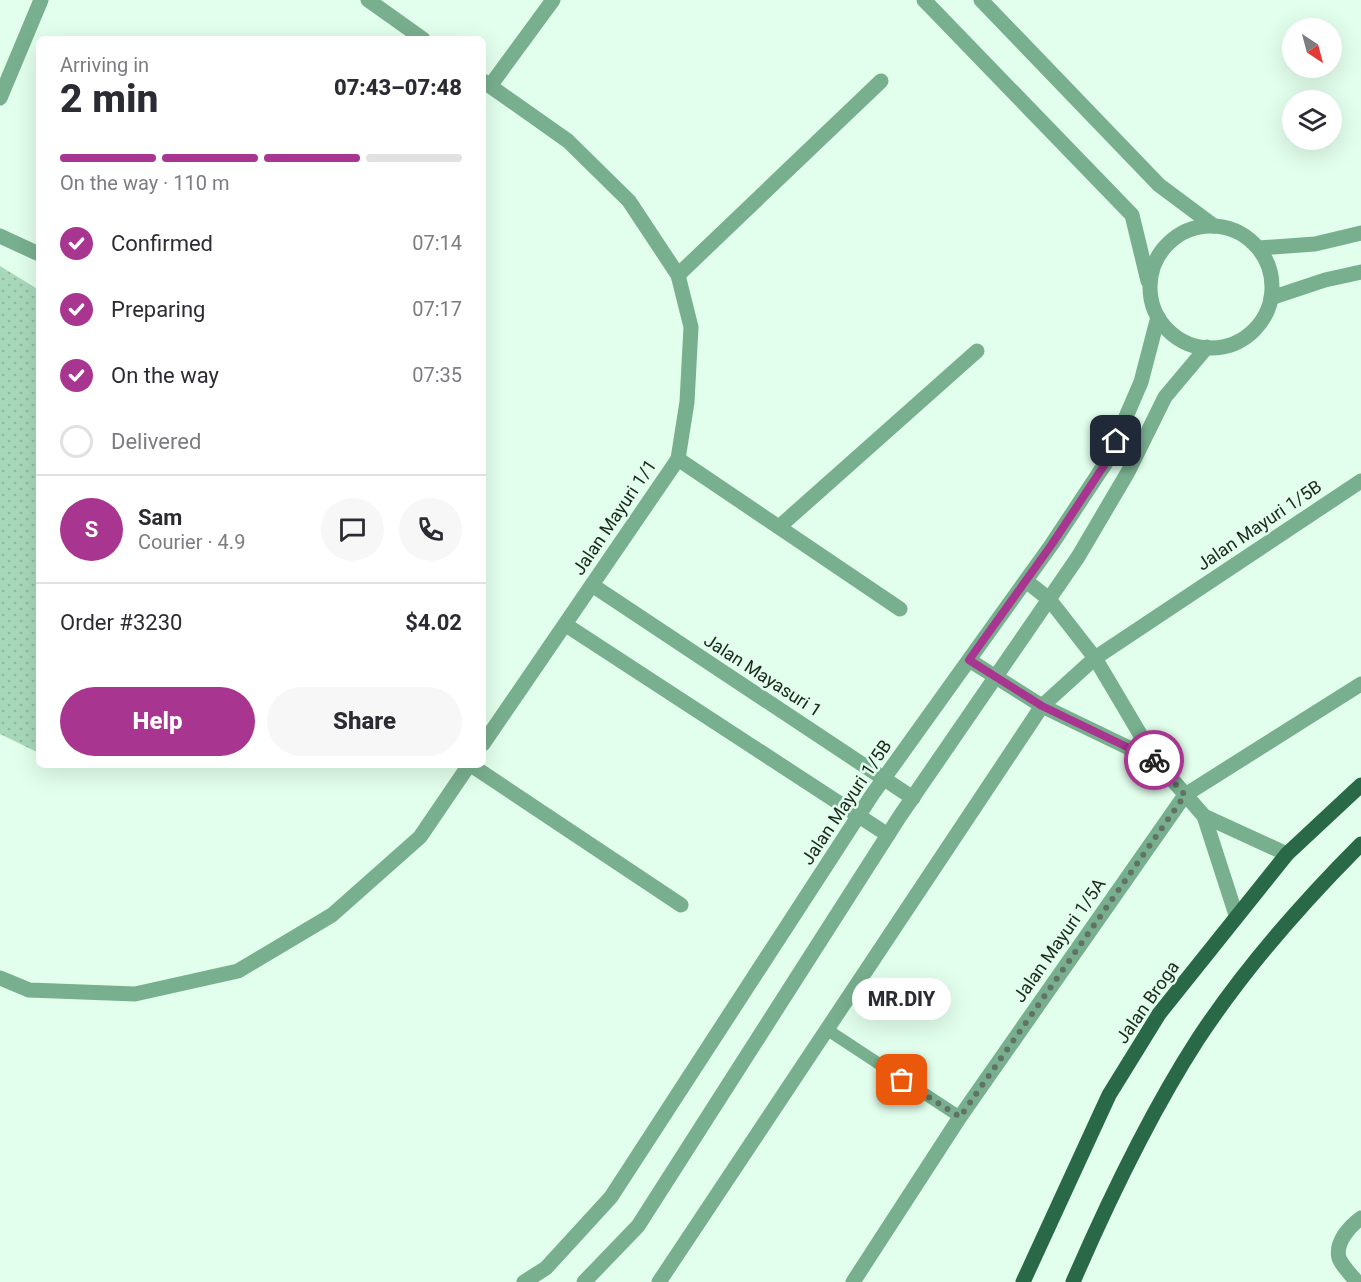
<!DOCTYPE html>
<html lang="en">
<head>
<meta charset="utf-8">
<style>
	body { margin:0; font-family:Roboto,sans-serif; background:#f7f7f7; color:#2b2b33; height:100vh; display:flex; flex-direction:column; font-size:22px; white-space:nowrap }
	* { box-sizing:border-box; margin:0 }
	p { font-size:20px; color:#7c7c81 }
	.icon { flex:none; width:33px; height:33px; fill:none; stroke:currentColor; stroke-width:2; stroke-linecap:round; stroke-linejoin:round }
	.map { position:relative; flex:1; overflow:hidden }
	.sheet { position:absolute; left:36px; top:36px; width:450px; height:732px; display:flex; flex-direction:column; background:#fff; border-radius:9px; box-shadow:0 6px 24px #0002 }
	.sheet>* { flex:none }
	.needle { width:39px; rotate:144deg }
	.fabs { position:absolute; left:1282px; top:18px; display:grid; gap:12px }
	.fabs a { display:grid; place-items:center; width:60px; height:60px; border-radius:50%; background:#fff; box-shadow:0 6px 24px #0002; font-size:30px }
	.pin { position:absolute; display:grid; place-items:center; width:51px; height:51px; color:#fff; margin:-26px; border-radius:12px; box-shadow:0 3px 9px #0006 }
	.courier { position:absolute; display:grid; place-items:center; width:60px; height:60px; margin:-30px; border:4px solid #a8358f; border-radius:50%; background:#fff; color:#222; box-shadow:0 2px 8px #0007 }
	.bubble { position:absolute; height:42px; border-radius:21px; background:#fff; box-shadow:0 6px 24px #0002; font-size:20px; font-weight:800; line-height:42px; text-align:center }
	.summary em { font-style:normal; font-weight:800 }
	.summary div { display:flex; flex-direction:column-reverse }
	.summary { display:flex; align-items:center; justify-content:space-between; height:102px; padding:0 24px }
	h1 { font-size:39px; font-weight:800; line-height:45px }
	.bar { display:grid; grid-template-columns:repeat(4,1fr); gap:9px 6px; align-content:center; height:72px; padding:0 24px }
	.bar i { height:8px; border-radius:4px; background:#e1e1e2 }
	.bar .current { background:#a8358f }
	.bar p { grid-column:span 4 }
	.line { display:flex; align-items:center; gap:15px; padding:0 24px; border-top:2px solid #e1e1e2 }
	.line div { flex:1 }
	.round { display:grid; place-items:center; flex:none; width:63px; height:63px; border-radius:32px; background:#f7f7f7 }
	ol { padding:0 24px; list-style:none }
	li { display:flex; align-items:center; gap:18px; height:66px }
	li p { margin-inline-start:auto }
	li .icon { padding:6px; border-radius:50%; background:#a8358f; color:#fff; stroke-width:4 }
	li:last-child { color:#7c7c81 }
	li i { width:33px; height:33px; border:3px solid #e1e1e2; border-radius:50% }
	.action { display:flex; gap:12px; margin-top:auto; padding:12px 24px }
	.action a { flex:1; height:69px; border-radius:36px; background:#a8358f; color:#fff; font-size:24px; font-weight:800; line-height:69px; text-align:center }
	.action a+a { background:#f7f7f7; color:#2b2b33 }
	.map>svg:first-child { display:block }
</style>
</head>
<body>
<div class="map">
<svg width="1361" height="1282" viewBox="0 0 1361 1282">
	<defs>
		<pattern id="park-dots" width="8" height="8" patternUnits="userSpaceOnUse" patternTransform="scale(1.5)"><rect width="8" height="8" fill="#a8d8ba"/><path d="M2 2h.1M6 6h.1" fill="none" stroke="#90b9a0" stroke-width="1.8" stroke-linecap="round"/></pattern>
	</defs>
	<rect width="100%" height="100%" fill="#e2feec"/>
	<polygon fill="url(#park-dots)" points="0,266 39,290 39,753 0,734"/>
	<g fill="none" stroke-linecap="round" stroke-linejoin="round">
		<polyline stroke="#78af8e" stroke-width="12" points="826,1029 960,1117"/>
		<g stroke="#78af8e" stroke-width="15">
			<polyline points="368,0 423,39"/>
			<polyline points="483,81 568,141 629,201 678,275 691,327 687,402 678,459 483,744"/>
			<polyline points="490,86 553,0"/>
			<polyline points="0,98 41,0"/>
			<polyline points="0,236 39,254"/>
			<polyline points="678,275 881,81"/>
			<polyline points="678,459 900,609"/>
			<polyline points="779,527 977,351"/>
			<polyline points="1026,581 1049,599 1095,658 1156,761 1204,816 1287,854"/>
			<polyline points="592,585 913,798"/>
			<polyline points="566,625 888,835"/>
			<polyline points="969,660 1042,706 1156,761"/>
			<polyline points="471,765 681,905"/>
			<polyline points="1204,816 1236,915"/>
			<polyline points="0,978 29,990 135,994 238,971 332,915 420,837 469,765"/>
			<polyline points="659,1282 1042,706 1095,658 1361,481"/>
			<polyline points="853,1282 960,1117 1185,795 1361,684"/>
			<path d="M1357,1282C1352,1276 1342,1266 1339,1258C1335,1242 1350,1226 1361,1218"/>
		</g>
		<g stroke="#78af8e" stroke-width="15">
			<polyline points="924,0 1132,215 1148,281"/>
			<polyline points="981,0 1159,185 1214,226"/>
			<circle cx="1211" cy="287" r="61"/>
			<polyline points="1259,248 1315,244 1361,233"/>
			<polyline points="1271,298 1325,280 1361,272"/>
			<polyline points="524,1282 546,1268 611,1197 872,795 1052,544 1107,461 1141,382 1158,317"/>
			<polyline points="584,1282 638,1226 900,816 1078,557 1128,472 1165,397 1207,347"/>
		</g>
		<g stroke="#296947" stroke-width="15">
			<polyline points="1023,1282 1109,1095 1159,1014 1287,854 1361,785"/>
			<path d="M1073,1282C1109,1199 1149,1115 1198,1039C1245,968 1301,904 1361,844"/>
		</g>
	</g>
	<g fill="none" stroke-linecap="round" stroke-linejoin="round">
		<polyline stroke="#617267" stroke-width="6" stroke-dasharray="0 10.8" points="902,1080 960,1117 1185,795 1154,760"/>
		<polyline stroke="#a8358f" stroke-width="8" points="1116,441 1107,461 1052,544 969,660 1042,706 1154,760"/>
	</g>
	<g text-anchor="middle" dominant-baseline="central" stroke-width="5" stroke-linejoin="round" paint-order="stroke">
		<g font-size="18" fill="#1c2720" stroke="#e2feec">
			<text transform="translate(614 517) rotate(-56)">Jalan Mayuri 1/1</text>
			<text transform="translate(1259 525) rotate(-34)">Jalan Mayuri 1/5B</text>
			<text transform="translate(763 675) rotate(33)">Jalan Mayasuri 1</text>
			<text transform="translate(846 802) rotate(-56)">Jalan Mayuri 1/5B</text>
			<text transform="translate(1059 940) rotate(-55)">Jalan Mayuri 1/5A</text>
			<text transform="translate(1147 1002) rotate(-55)">Jalan Broga</text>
		</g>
	</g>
</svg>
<div class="fabs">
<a><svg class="needle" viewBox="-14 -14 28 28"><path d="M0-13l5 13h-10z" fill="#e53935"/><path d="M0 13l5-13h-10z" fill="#7c7c81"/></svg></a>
<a><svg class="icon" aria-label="layers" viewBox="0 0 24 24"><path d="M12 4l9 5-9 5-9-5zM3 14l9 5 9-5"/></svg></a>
</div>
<div class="pin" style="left:902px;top:1080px;background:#ea580c"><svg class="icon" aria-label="bag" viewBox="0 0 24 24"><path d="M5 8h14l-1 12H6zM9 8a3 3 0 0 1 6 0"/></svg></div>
<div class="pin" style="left:1116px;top:441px;background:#1f2937"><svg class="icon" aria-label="home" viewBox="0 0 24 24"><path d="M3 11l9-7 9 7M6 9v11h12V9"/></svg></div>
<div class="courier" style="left:1154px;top:760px"><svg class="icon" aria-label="bike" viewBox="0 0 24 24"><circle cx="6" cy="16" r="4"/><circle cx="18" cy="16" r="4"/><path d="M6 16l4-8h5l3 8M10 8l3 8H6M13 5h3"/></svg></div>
<div class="bubble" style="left:852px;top:978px;width:99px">MR.DIY</div>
<section class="sheet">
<div class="summary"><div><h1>2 min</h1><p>Arriving in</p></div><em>07:43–07:48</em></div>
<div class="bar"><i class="current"></i><i class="current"></i><i class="current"></i><i></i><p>On the way · 110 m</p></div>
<ol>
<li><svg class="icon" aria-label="check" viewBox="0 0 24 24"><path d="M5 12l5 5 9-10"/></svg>Confirmed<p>07:14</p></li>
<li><svg class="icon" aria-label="check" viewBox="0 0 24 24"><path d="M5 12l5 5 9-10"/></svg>Preparing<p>07:17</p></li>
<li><svg class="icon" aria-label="check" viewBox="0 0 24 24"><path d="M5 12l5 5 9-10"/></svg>On the way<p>07:35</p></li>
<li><i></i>Delivered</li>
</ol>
<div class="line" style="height:108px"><b class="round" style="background:#a8358f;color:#fff">S</b><div><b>Sam</b><p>Courier · 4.9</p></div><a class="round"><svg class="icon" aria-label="chat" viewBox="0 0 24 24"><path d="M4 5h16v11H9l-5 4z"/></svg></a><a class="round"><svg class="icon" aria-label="phone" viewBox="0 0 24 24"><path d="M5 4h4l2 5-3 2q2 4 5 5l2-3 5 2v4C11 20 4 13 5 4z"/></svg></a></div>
<div class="line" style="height:78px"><div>Order #3230</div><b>$4.02</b></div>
<div class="action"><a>Help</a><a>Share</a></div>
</section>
</div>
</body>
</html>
